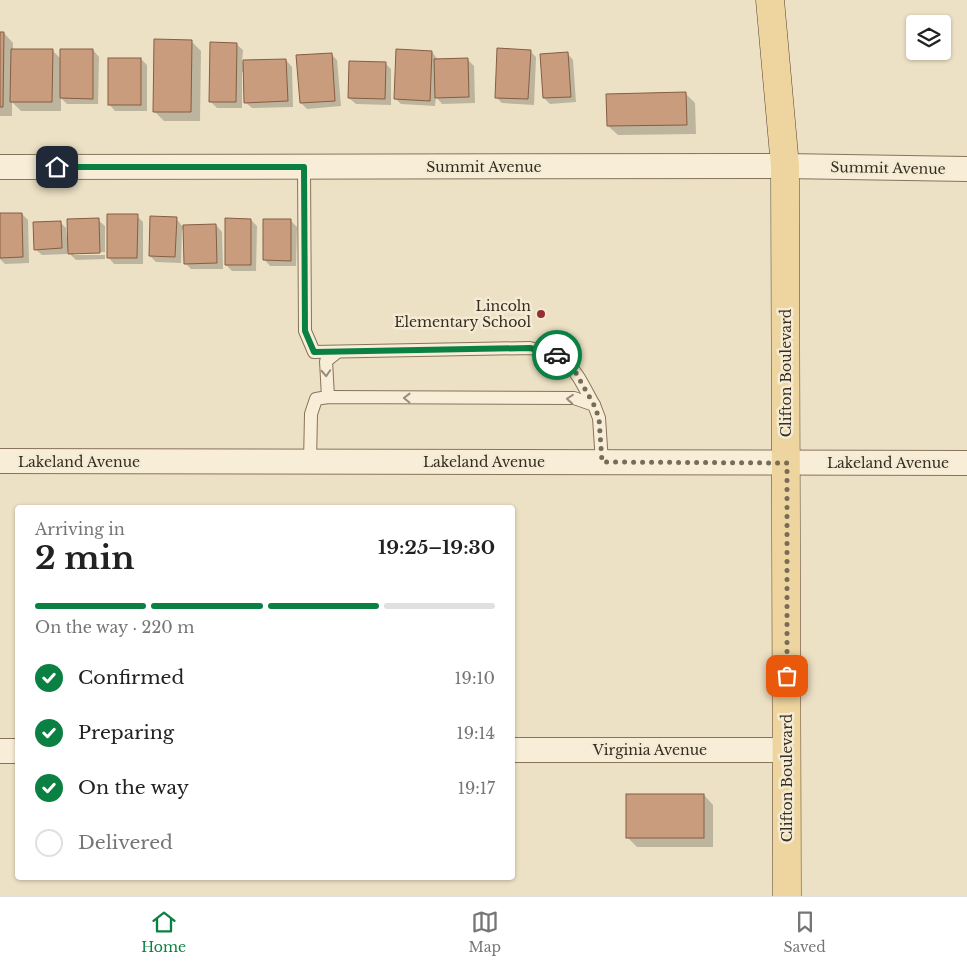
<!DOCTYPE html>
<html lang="en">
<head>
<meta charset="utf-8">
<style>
	body { margin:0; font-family:"Libre Baskerville",serif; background:#f2f2f2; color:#222; height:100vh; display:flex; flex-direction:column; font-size:19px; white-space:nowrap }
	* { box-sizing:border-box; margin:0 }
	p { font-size:16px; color:#767676 }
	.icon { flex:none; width:28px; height:28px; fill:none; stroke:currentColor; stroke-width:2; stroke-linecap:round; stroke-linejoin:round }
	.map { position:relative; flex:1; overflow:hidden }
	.panel { position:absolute; left:15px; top:505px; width:500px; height:375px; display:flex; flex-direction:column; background:#fff; border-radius:5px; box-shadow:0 1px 4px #0004 }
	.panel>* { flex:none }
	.controls { position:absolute; left:906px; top:15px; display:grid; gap:10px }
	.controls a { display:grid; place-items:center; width:45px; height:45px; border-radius:5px; background:#fff; box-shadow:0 1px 4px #0004; font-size:25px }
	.pin { position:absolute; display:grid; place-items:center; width:42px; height:42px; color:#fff; margin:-21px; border-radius:10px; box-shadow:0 2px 8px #0006 }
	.courier { position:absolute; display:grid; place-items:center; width:50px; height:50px; margin:-25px; border:4px solid #0b8043; border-radius:50%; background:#fff; color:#222; box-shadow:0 1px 6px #0007 }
	.overview em { font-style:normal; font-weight:800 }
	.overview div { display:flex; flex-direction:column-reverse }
	.overview { display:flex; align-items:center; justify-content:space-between; height:85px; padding:0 20px }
	h1 { font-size:32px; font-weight:800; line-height:38px }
	.bar { display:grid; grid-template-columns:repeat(4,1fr); gap:8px 5px; align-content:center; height:60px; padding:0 20px }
	.bar i { height:6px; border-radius:4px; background:#e0e0e0 }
	.bar .selected { background:#0b8043 }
	.bar p { grid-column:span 4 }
	ol { padding:0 20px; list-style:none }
	li { display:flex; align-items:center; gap:15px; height:55px }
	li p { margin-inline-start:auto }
	li .icon { padding:5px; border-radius:50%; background:#0b8043; color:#fff; stroke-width:4 }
	li:last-child { color:#767676 }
	li i { width:28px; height:28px; border:2px solid #e0e0e0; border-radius:50% }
	.tabs { display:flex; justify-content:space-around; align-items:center; height:70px; border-top:1px solid #e0e0e0; background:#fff; font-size:14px; color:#767676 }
	.tabs a { display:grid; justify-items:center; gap:2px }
	.tabs .selected { color:#0b8043 }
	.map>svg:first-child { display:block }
</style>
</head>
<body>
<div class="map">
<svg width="967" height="896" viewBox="0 0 967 896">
	<rect width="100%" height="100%" fill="#ede1c5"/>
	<g fill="#0003">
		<polygon points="0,33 4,33 13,43 13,50 52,50 62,60 93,50 99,57 98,104 67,104 61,98 61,111 21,111 12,102 12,116 0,116"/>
		<polygon points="191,41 201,51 200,121 164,121 154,111"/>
		<polygon points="236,44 243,50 242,62 286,60 292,67 293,107 252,108 245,102 244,72 242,72 242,108 217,108 211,102"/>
		<polygon points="530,51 536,57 534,105 502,103 496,97"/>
		<polygon points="432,52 438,60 467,59 474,66 475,103 442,104 436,97 435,106 401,104 395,98"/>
		<polygon points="567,53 573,60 576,102 550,104 544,98"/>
		<polygon points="331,54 337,60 341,106 307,109 301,103"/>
		<polygon points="141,59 147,65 147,111 115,111 109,104"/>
		<polygon points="385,63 391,69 391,105 356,104 349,98"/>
		<polygon points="686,94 695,103 696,134 618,135 608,126"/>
		<polygon points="22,214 28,220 29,263 5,264 0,259 0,215"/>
		<polygon points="137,216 143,222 143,264 114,264 108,257"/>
		<polygon points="176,218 182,226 216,225 222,232 223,269 191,269 185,263 184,230 182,229 181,263 156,262 150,256"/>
		<polygon points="98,220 105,226 105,252 74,253 74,255 105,255 105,259 76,260 67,251 67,254 42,255 35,249 60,222 66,228 67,237 69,237"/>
		<polygon points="251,220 257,226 256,271 232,271 226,265"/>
		<polygon points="291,221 297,227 296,266 270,266 264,259"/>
		<polygon points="704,795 713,805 713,847 637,847 627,837"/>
	</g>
	<g fill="#c99c7d" stroke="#855d43">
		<polygon points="0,32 4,32 3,107 0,107"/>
		<polygon points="154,39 192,40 191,112 153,112"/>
		<polygon points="210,42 237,43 236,102 209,102"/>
		<polygon points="497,48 531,50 528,99 495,98"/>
		<polygon points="11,49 53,49 52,102 10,102"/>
		<polygon points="60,49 93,49 93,99 60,98"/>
		<polygon points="396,49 432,51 430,101 394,99"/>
		<polygon points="568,52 571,97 543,98 540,54"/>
		<polygon points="332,53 335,101 300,103 296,55"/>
		<rect x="108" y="58" width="33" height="47"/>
		<polygon points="468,58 469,97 435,98 434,59"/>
		<polygon points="286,59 288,101 244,103 243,60"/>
		<polygon points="349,61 386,62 385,99 348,98"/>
		<polygon points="686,92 687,125 607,126 606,94"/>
		<polygon points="0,213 22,213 23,257 0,258"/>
		<polygon points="107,214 138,214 137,258 107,258"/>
		<polygon points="150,216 177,217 175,257 149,256"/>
		<polygon points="99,218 100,253 68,254 67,219"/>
		<polygon points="225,218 251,219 251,265 225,265"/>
		<polygon points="263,219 291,219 291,261 263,260"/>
		<polygon points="61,221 62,248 34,250 33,222"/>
		<polygon points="216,224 217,263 184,264 183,225"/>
		<rect x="626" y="794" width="78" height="44"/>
	</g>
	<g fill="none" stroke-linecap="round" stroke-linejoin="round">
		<defs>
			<g id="service">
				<path d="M304,167L305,331L314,352L530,348C573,358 574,369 594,405"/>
				<polyline points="328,397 326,361 336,353"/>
				<polyline points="310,462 311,414 316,399 328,397 574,398 594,405 599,418 602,462"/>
			</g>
			<g id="minor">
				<polyline points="0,167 785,166 967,169"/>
				<polyline points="0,461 967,463"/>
				<polyline points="512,750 787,750"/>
				<polyline points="0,751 18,751"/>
			</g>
			<polyline id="primary" points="770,0 785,166 787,896"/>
		</defs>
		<use href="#service" stroke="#87735c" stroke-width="14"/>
		<use href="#minor" stroke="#87735c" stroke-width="26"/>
		<use href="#primary" stroke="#554130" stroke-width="29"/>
		<use href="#service" stroke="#f8eed8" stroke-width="12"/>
		<use href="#minor" stroke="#f8eed8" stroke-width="24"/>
		<use href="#primary" stroke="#eed59f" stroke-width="28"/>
	</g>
	<defs><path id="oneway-chevron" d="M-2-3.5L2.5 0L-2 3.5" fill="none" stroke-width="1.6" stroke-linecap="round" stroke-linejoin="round" transform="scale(1.25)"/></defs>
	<g stroke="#988c7c">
		<use href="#oneway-chevron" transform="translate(326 373) rotate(87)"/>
		<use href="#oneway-chevron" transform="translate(407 398) rotate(-179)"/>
		<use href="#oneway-chevron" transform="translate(570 399) rotate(-175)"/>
	</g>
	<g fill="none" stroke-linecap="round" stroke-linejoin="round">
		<polyline stroke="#776b59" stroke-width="5" stroke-dasharray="0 9" points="557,355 572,366 594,405 599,418 602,462 787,463 787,676"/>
		<polyline stroke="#0b8043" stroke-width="6" points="57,167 304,167 305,331 314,352 530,348 557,355"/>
	</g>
	<circle fill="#942e2f" stroke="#f4ebd5" stroke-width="2" cx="541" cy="314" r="5"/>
	<g text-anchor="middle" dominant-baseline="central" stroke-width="5" stroke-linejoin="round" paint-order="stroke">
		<g font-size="14" fill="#382b1f" stroke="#f4ebd5">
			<text x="484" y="167">Summit Avenue</text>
			<text transform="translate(888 168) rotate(1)">Summit Avenue</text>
			<text transform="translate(786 373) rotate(-90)">Clifton Boulevard</text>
			<text x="79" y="462">Lakeland Avenue</text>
			<text x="484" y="462">Lakeland Avenue</text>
			<text x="888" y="463">Lakeland Avenue</text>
			<text x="650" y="750">Virginia Avenue</text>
			<text transform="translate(787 778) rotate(-90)">Clifton Boulevard</text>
		</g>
		<g font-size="14" fill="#382b1f" stroke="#f4ebd5" text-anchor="end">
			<text x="531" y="306">Lincoln<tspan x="531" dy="16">Elementary School</tspan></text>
		</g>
	</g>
</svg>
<div class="controls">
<a><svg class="icon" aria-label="layers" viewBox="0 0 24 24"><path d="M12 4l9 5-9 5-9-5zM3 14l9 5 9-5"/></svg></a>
</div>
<div class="pin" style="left:787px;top:676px;background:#ea580c"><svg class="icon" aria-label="bag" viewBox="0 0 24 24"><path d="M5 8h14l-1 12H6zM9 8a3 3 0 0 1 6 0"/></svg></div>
<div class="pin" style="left:57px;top:167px;background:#1f2937"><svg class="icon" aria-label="home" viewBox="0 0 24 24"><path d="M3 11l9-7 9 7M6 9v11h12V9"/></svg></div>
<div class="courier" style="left:557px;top:355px"><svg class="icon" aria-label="car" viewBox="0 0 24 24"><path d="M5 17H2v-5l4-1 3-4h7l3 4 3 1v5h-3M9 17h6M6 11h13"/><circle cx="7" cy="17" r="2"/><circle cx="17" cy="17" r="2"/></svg></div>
<section class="panel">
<div class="overview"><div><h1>2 min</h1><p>Arriving in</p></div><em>19:25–19:30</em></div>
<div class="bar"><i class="selected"></i><i class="selected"></i><i class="selected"></i><i></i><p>On the way · 220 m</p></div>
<ol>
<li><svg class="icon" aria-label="check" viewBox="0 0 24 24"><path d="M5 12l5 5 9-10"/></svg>Confirmed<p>19:10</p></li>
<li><svg class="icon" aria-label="check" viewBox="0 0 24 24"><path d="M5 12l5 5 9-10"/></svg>Preparing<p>19:14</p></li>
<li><svg class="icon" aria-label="check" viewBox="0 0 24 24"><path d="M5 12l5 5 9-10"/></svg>On the way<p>19:17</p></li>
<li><i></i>Delivered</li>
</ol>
</section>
</div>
<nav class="tabs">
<a class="selected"><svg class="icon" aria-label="home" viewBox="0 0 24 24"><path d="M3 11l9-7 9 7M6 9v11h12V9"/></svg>Home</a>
<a><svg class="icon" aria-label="map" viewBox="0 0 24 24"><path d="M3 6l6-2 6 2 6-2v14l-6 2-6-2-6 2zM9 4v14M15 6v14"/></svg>Map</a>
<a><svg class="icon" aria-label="saved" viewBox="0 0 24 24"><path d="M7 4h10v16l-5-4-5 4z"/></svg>Saved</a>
</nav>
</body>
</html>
